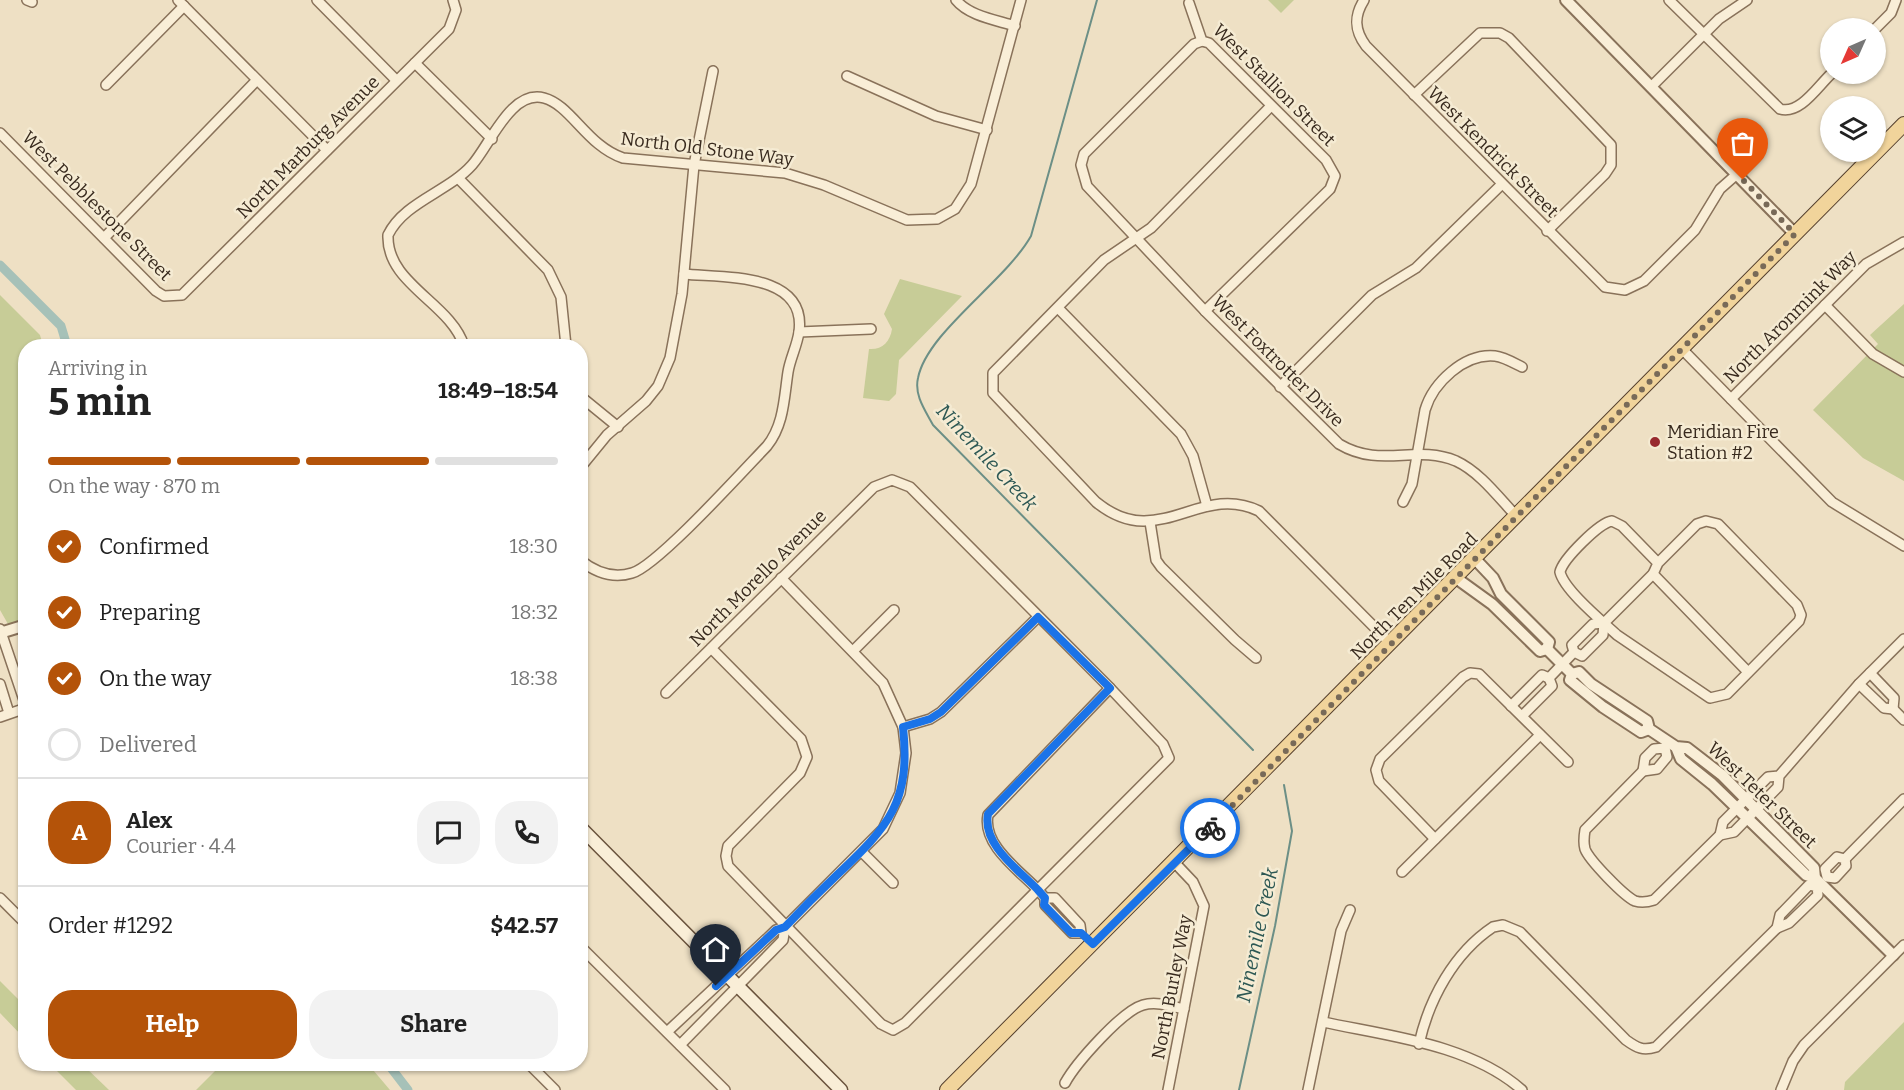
<!DOCTYPE html>
<html lang="en">
<head>
<meta charset="utf-8">
<style>
	body { margin:0; font-family:Bitter,serif; background:#f2f2f2; color:#222; height:100vh; display:flex; flex-direction:column; font-size:22px; white-space:nowrap }
	* { box-sizing:border-box; margin:0 }
	p { font-size:20px; color:#767676 }
	.icon { flex:none; width:33px; height:33px; fill:none; stroke:currentColor; stroke-width:2; stroke-linecap:round; stroke-linejoin:round }
	.map { position:relative; flex:1; overflow:hidden }
	.drawer { position:absolute; left:18px; top:339px; width:570px; height:732px; display:flex; flex-direction:column; background:#fff; border-radius:24px; box-shadow:0 2px 4px #0004 }
	.drawer>* { flex:none }
	.needle { width:39px; rotate:225deg }
	.tools { position:absolute; left:1820px; top:18px; display:grid; gap:12px }
	.tools a { display:grid; place-items:center; width:66px; height:66px; border-radius:50%; background:#fff; box-shadow:0 2px 4px #0004; font-size:30px }
	.pin { position:absolute; display:grid; place-items:center; width:51px; height:51px; color:#fff; margin:-62px -26px; border-radius:50% 50% 50% 0; rotate:-45deg; box-shadow:0 0 6px #0007 }
	.pin .icon { rotate:45deg }
	.courier { position:absolute; display:grid; place-items:center; width:60px; height:60px; margin:-30px; border:4px solid #1a73e8; border-radius:50%; background:#fff; color:#222; box-shadow:0 2px 8px #0007 }
	.headline em { font-style:normal; font-weight:700 }
	.headline div { display:flex; flex-direction:column-reverse }
	.headline { display:flex; align-items:center; justify-content:space-between; height:102px; padding:0 30px }
	h1 { font-size:39px; font-weight:700; line-height:45px }
	.bar { display:grid; grid-template-columns:repeat(4,1fr); gap:9px 6px; align-content:center; height:72px; padding:0 30px }
	.bar i { height:8px; border-radius:4px; background:#e0e0e0 }
	.bar .selected { background:#b45309 }
	.bar p { grid-column:span 4 }
	.line { display:flex; align-items:center; gap:15px; padding:0 30px; border-top:2px solid #e0e0e0 }
	.line div { flex:1 }
	.round { display:grid; place-items:center; flex:none; width:63px; height:63px; border-radius:24px; background:#f2f2f2 }
	ol { padding:0 30px; list-style:none }
	li { display:flex; align-items:center; gap:18px; height:66px }
	li p { margin-inline-start:auto }
	li .icon { padding:6px; border-radius:50%; background:#b45309; color:#fff; stroke-width:4 }
	li:last-child { color:#767676 }
	li i { width:33px; height:33px; border:3px solid #e0e0e0; border-radius:50% }
	.primary-button { display:flex; gap:12px; margin-top:auto; padding:12px 30px }
	.primary-button a { flex:1; height:69px; border-radius:24px; background:#b45309; color:#fff; font-size:24px; font-weight:700; line-height:69px; text-align:center }
	.primary-button a+a { background:#f2f2f2; color:#222 }
	.map>svg:first-child { display:block }
</style>
</head>
<body>
<div class="map">
<svg width="1904" height="1090" viewBox="0 0 1904 1090">
	<rect width="100%" height="100%" fill="#eee0c4"/>
	<g fill="#c7cc97">
		<polygon points="1268,0 1294,0 1281,13"/>
		<path d="M900,279L962,296L899,360L896,394L889,401L863,398L869,349C882,350 890,342 892,329L884,314Z"/>
		<polygon points="0,295 40,335 43,346 26,346 25,619 8,624 0,610"/>
		<polygon points="1904,304 1904,481 1863,458 1813,410 1878,344 1870,335"/>
		<polygon points="0,981 25,1006 25,1039 0,1013"/>
		<polygon points="1904,1022 1904,1090 1844,1090 1845,1082"/>
		<polygon points="50,1064 82,1064 109,1090 76,1090"/>
		<polygon points="222,1064 368,1064 390,1090 196,1090"/>
	</g>
	<g fill="none" stroke-linecap="round" stroke-linejoin="round">
		<g stroke="#6c8f86" stroke-width="2">
			<path d="M1097,0L1031,236C1005,282 927,332 918,378C914,395 925,410 933,425L1253,750"/>
			<polyline points="1239,1090 1275,926 1292,831 1284,785"/>
		</g>
		<g stroke="#a6c1b8" stroke-width="9">
			<polyline points="0,265 61,326 67,346"/>
			<polyline points="388,1064 408,1090"/>
		</g>
		<defs>
			<g id="minor">
				<polyline points="27,0 32,2"/>
				<polyline points="178,0 327,150"/>
				<polyline points="317,0 396,80"/>
				<path d="M956,0C969,16 996,20 1015,26"/>
				<path d="M1364,0C1354,16 1354,30 1366,46L1605,287L1625,290L1644,281L1695,230L1720,189L1737,174"/>
				<path d="M1669,0L1780,109C1800,115 1818,86 1831,74"/>
				<polyline points="1189,3 1202,41 1209,43 1326,160 1335,176 1330,189 1205,311"/>
				<polyline points="1875,29 1891,13 1896,0"/>
				<path d="M1202,41L1194,44L1084,154L1081,165L1087,186L1205,311L1339,444C1381,469 1415,444 1456,461C1480,472 1499,498 1517,517"/>
				<polyline points="415,63 492,139"/>
				<polyline points="847,76 936,116 987,130"/>
				<polyline points="106,85 184,6"/>
				<polyline points="1651,87 1719,19 1747,0"/>
				<polyline points="1414,95 1480,33 1500,33 1509,38 1611,145 1611,165 1605,174 1547,231"/>
				<path d="M1271,106L1151,228L1104,260L993,373V393L1096,502C1158,553 1199,482 1259,511L1391,644"/>
				<polyline points="0,133 156,291 164,296 182,295 449,29 456,10 453,0"/>
				<polyline points="458,178 548,270 561,297 566,346"/>
				<polyline points="104,238 257,80"/>
				<polyline points="1825,305 1873,354 1904,372"/>
				<polyline points="1058,308 1181,434 1193,456 1207,506"/>
				<polyline points="799,332 871,329"/>
				<path d="M464,346C451,303 386,284 388,235C404,202 448,192 472,165C490,145 511,89 544,98C571,105 587,146 623,158L785,173L824,185L907,220L937,219L955,209L971,184L1021,0"/>
				<polyline points="1681,348 1832,502 1904,546"/>
				<polyline points="1280,387 1372,295 1416,268 1502,184"/>
				<polyline points="580,396 618,427"/>
				<polyline points="1731,399 1866,264 1904,242"/>
				<polyline points="580,468 607,435 646,401 658,386 670,358 682,294 694,165 713,71"/>
				<path d="M1403,502L1412,484L1425,410C1433,383 1464,353 1495,356C1504,357 1514,363 1522,367"/>
				<polyline points="1150,522 1156,560 1161,567 1235,640 1256,658"/>
				<path d="M580,560C595,572 613,579 632,573C657,566 743,471 767,446C784,425 784,398 788,372C790,359 797,346 799,332C807,272 723,278 684,274"/>
				<polyline points="1653,574 1748,672"/>
				<polyline points="781,578 883,683 903,727 906,753 900,793 883,829 785,927"/>
				<path d="M1604,623L1653,574L1658,563L1697,524L1706,521L1718,524L1797,605L1801,615L1799,621L1727,694L1710,698L1617,635C1603,622 1564,590 1560,572C1563,559 1599,523 1612,521L1622,526L1658,563"/>
				<polygon points="1604,623 1603,635 1582,656 1574,652 1572,645 1593,624"/>
				<polyline points="0,629 26,706"/>
				<polyline points="853,651 894,610"/>
				<polyline points="1549,678 1574,652"/>
				<polyline points="0,684 9,713"/>
				<polyline points="1859,684 1884,708 1893,709 1894,698 1870,673"/>
				<path d="M666,693C735,624 804,556 874,487L892,480L910,487L1110,688L1163,744L1169,758L905,1023L893,1030L881,1024L728,866L726,856L728,846L800,773L807,757L801,739L711,648"/>
				<polyline points="1511,706 1542,675 1549,678"/>
				<polyline points="1893,709 1904,720"/>
				<polyline points="1522,716 1552,686 1549,678"/>
				<polyline points="0,717 26,708"/>
				<polyline points="903,727 930,719 941,712 1038,617"/>
				<polyline points="1665,748 1654,749 1645,758 1643,771 1657,769 1667,757 1665,748 1668,742"/>
				<path d="M1643,771L1585,830C1584,836 1583,842 1585,849C1589,860 1624,896 1635,901C1642,903 1648,902 1654,900L1720,835"/>
				<polyline points="1779,776 1778,787 1734,832 1720,835 1723,822 1768,777 1779,776 1859,684 1904,639"/>
				<polyline points="1435,839 1379,781 1376,770 1380,759 1463,677 1470,673 1479,674 1568,762"/>
				<polyline points="862,852 893,883"/>
				<polygon points="1837,857 1845,859 1846,866 1835,878 1827,877 1825,869"/>
				<polyline points="1845,859 1904,799"/>
				<polyline points="1402,872 1540,735"/>
				<polygon points="1809,885 1817,887 1818,895 1789,923 1777,928 1780,915"/>
				<polyline points="0,898 26,924"/>
				<path d="M1045,898H1055L1080,925L1081,933H1072L1045,905V898L1038,890C1019,870 982,845 988,815L1110,688"/>
				<polyline points="580,946 725,1090"/>
				<path d="M1323,1022C1388,1036 1470,1044 1522,1090"/>
				<polyline points="667,1032 776,930 785,927 783,940 680,1045"/>
				<path d="M1419,1044C1429,999 1454,953 1493,927L1503,925L1520,932L1626,1040C1637,1048 1643,1051 1656,1047L1777,928"/>
				<polyline points="529,1064 555,1090"/>
				<path d="M1065,1083C1076,1063 1122,1011 1143,1005C1156,1001 1171,1006 1184,1009"/>
				<polyline points="1168,1090 1204,906 1193,882 1175,863"/>
				<polyline points="1308,1090 1341,931 1350,910"/>
				<polyline points="1781,1090 1793,1061 1804,1045 1904,945"/>
			</g>
			<g id="tertiary">
				<polyline points="1566,0 1795,234"/>
				<polyline points="1475,559 1493,578 1501,594 1549,642 1547,649"/>
				<polyline points="1456,578 1492,604 1540,651 1547,649 1572,674 1570,680 1603,707 1641,732 1649,729"/>
				<polyline points="0,633 26,625"/>
				<polyline points="1572,674 1579,672 1591,684 1647,721 1649,729 1676,747 1687,748 1722,775 1814,868 1815,878 1806,875 1712,784 1681,759 1676,747"/>
				<polyline points="1815,878 1893,955"/>
			</g>
			<polyline id="secondary" points="580,827 841,1090"/>
			<polyline id="primary" points="947,1090 1904,124"/>
		</defs>
		<use href="#minor" stroke="#89725a" stroke-width="12"/>
		<use href="#tertiary" stroke="#89725a" stroke-width="14"/>
		<use href="#secondary" stroke="#6a533d" stroke-width="15"/>
		<use href="#primary" stroke="#56402e" stroke-width="16"/>
		<use href="#minor" stroke="#f9eed7" stroke-width="9"/>
		<use href="#tertiary" stroke="#f9eed7" stroke-width="10"/>
		<use href="#secondary" stroke="#f9eed7" stroke-width="12"/>
		<use href="#primary" stroke="#f1d49b" stroke-width="14"/>
	</g>
	<g fill="none" stroke-linecap="round" stroke-linejoin="round">
		<polyline stroke="#786a58" stroke-width="6" stroke-dasharray="0 10.8" points="1210,828 1795,234 1743,180"/>
		<path stroke="#1a73e8" stroke-width="8" d="M716,986L776,930L785,927C802,909 819,892 837,875C889,826 911,802 903,727L930,719L941,712L1038,617L1110,688L988,814C982,845 1019,870 1038,890L1045,898L1044,905L1071,933H1081L1093,944L1210,828"/>
	</g>
	<circle fill="#982a2e" stroke="#f5ebd3" stroke-width="2" cx="1655" cy="442" r="6"/>
	<g text-anchor="middle" dominant-baseline="central" stroke-width="5" stroke-linejoin="round" paint-order="stroke">
		<g font-size="18" fill="#382a1e" stroke="#f5ebd3">
			<text transform="translate(1274 85) rotate(45)">West Stallion Street</text>
			<text transform="translate(308 147) rotate(-45)">North Marburg Avenue</text>
			<text transform="translate(707 149) rotate(7)">North Old Stone Way</text>
			<text transform="translate(1493 152) rotate(45)">West Kendrick Street</text>
			<text transform="translate(97 206) rotate(45)">West Pebblestone Street</text>
			<text transform="translate(1790 317) rotate(-45)">North Aronmink Way</text>
			<text transform="translate(1278 361) rotate(45)">West Foxtrotter Drive</text>
			<text transform="translate(758 578) rotate(-45)">North Morello Avenue</text>
			<text transform="translate(1414 596) rotate(-45)">North Ten Mile Road</text>
			<text transform="translate(1762 795) rotate(44)">West Teter Street</text>
			<text transform="translate(1172 987) rotate(-79)">North Burley Way</text>
		</g>
		<g font-size="18" fill="#382a1e" stroke="#f5ebd3" text-anchor="start">
			<text x="1667" y="432">Meridian Fire<tspan x="1667" dy="21">Station #2</tspan></text>
		</g>
		<g font-size="20" font-style="italic" fill="#2d5854" stroke="#f5ebd3">
			<text transform="translate(987 457) rotate(47)">Ninemile Creek</text>
			<text transform="translate(1257 935) rotate(-78)">Ninemile Creek</text>
		</g>
	</g>
</svg>
<div class="tools">
<a><svg class="needle" viewBox="-14 -14 28 28"><path d="M0-13l5 13h-10z" fill="#e53935"/><path d="M0 13l5-13h-10z" fill="#767676"/></svg></a>
<a><svg class="icon" aria-label="layers" viewBox="0 0 24 24"><path d="M12 4l9 5-9 5-9-5zM3 14l9 5 9-5"/></svg></a>
</div>
<div class="pin" style="left:1743px;top:180px;background:#ea580c"><svg class="icon" aria-label="bag" viewBox="0 0 24 24"><path d="M5 8h14l-1 12H6zM9 8a3 3 0 0 1 6 0"/></svg></div>
<div class="pin" style="left:716px;top:986px;background:#1f2937"><svg class="icon" aria-label="home" viewBox="0 0 24 24"><path d="M3 11l9-7 9 7M6 9v11h12V9"/></svg></div>
<div class="courier" style="left:1210px;top:828px"><svg class="icon" aria-label="bike" viewBox="0 0 24 24"><circle cx="6" cy="16" r="4"/><circle cx="18" cy="16" r="4"/><path d="M6 16l4-8h5l3 8M10 8l3 8H6M13 5h3"/></svg></div>
<section class="drawer">
<div class="headline"><div><h1>5 min</h1><p>Arriving in</p></div><em>18:49–18:54</em></div>
<div class="bar"><i class="selected"></i><i class="selected"></i><i class="selected"></i><i></i><p>On the way · 870 m</p></div>
<ol>
<li><svg class="icon" aria-label="check" viewBox="0 0 24 24"><path d="M5 12l5 5 9-10"/></svg>Confirmed<p>18:30</p></li>
<li><svg class="icon" aria-label="check" viewBox="0 0 24 24"><path d="M5 12l5 5 9-10"/></svg>Preparing<p>18:32</p></li>
<li><svg class="icon" aria-label="check" viewBox="0 0 24 24"><path d="M5 12l5 5 9-10"/></svg>On the way<p>18:38</p></li>
<li><i></i>Delivered</li>
</ol>
<div class="line" style="height:108px"><b class="round" style="background:#b45309;color:#fff">A</b><div><b>Alex</b><p>Courier · 4.4</p></div><a class="round"><svg class="icon" aria-label="chat" viewBox="0 0 24 24"><path d="M4 5h16v11H9l-5 4z"/></svg></a><a class="round"><svg class="icon" aria-label="phone" viewBox="0 0 24 24"><path d="M5 4h4l2 5-3 2q2 4 5 5l2-3 5 2v4C11 20 4 13 5 4z"/></svg></a></div>
<div class="line" style="height:78px"><div>Order #1292</div><b>$42.57</b></div>
<div class="primary-button"><a>Help</a><a>Share</a></div>
</section>
</div>
</body>
</html>
